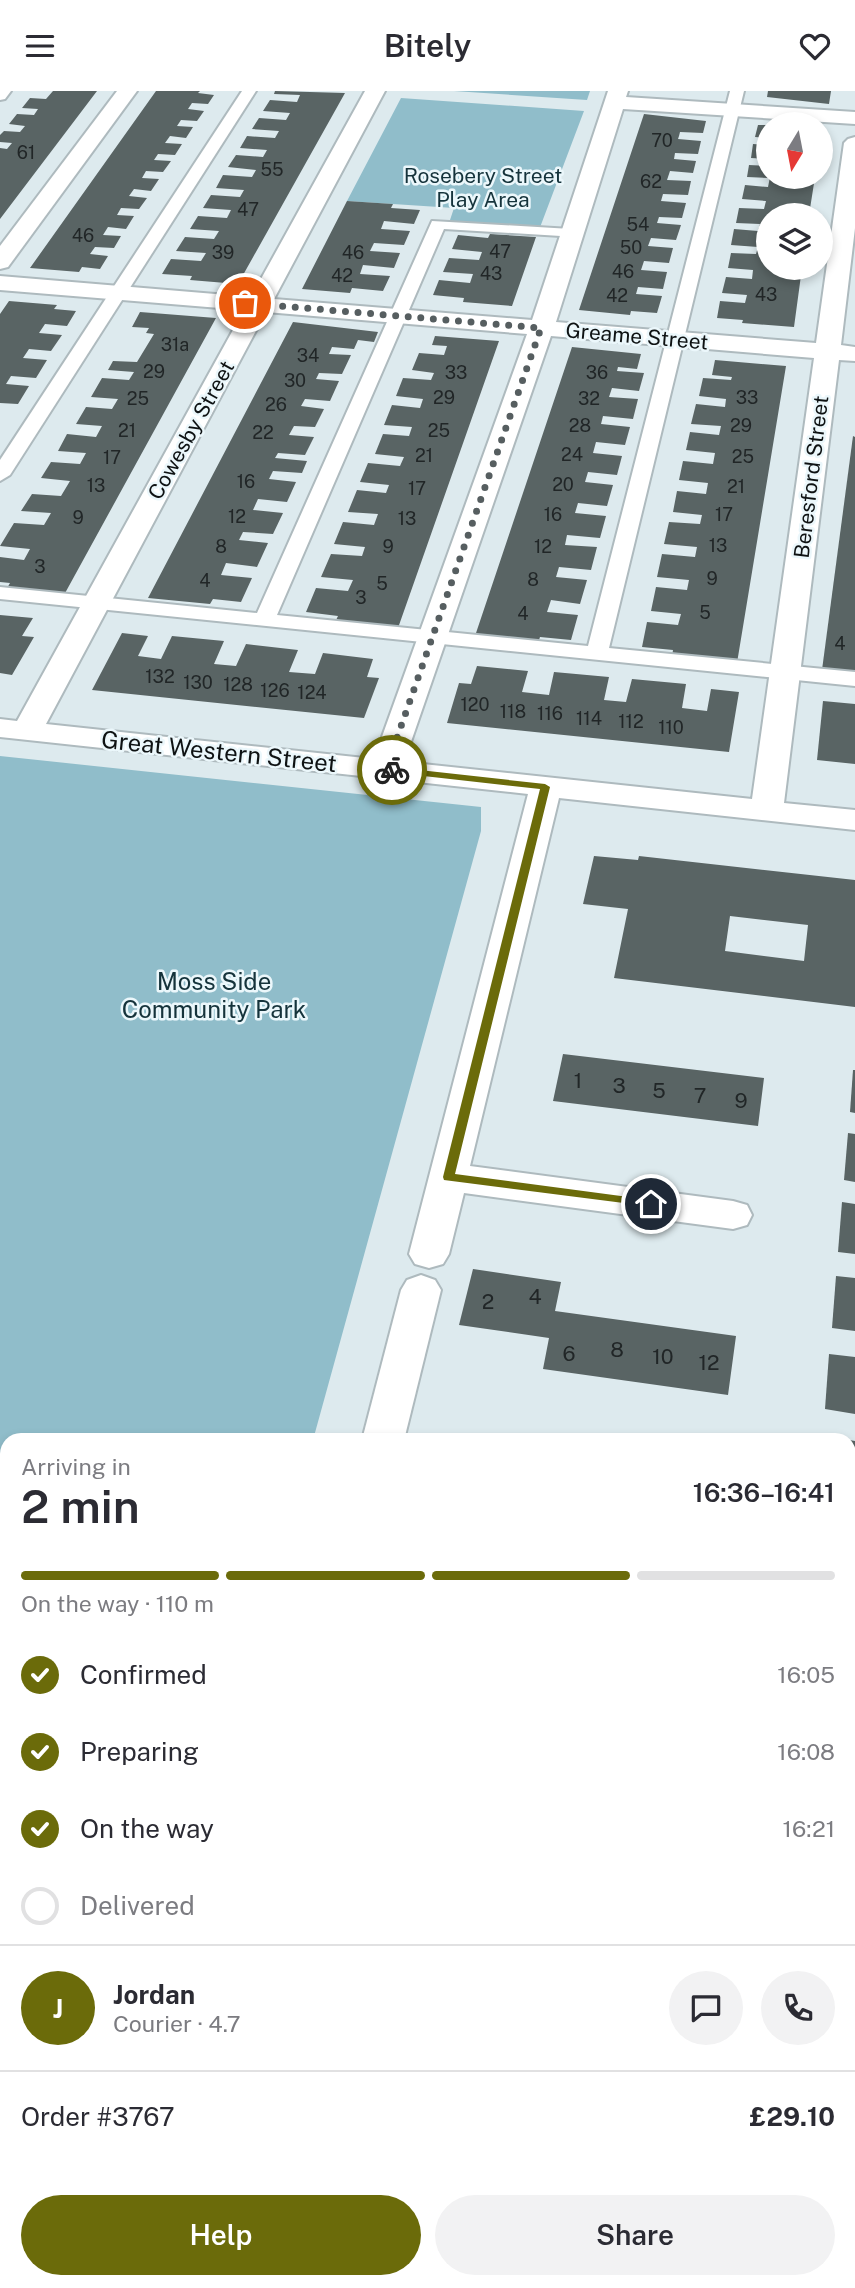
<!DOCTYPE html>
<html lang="en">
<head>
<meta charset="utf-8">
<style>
	body { margin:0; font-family:"Public Sans",sans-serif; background:#f2f2f3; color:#2b2b33; height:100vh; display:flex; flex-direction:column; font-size:26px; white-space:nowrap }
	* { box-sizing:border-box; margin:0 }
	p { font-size:23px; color:#7c7c81 }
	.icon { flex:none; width:38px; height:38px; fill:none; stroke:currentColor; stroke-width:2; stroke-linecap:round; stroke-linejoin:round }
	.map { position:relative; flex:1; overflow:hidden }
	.details { position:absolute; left:0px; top:1342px; width:856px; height:856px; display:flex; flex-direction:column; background:#fff; border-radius:21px 21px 0 0; box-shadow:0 4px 10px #0003 }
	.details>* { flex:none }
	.needle { width:46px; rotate:190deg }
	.buttons { position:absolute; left:756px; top:21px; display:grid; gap:14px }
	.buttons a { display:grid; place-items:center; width:77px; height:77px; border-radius:50%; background:#fff; box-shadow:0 4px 10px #0003; font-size:35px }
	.pin { position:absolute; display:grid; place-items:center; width:60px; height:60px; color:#fff; margin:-30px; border:4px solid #fff; border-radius:50%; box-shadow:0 2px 7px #0007 }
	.courier { position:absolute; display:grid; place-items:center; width:70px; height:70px; margin:-35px; border:5px solid #6b6b0a; border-radius:50%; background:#fff; color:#222; box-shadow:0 2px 9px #0007 }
	.headline em { font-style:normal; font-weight:600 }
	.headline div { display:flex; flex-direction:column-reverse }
	.headline { display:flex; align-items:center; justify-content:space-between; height:119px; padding:0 21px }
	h1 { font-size:46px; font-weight:600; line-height:52px }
	.bar { display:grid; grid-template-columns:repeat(4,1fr); gap:10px 7px; align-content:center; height:84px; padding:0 21px }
	.bar i { height:9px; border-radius:5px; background:#e1e1e2 }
	.bar .selected { background:#6b6b0a }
	.bar p { grid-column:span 4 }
	.line { display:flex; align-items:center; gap:18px; padding:0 21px; border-top:2px solid #e1e1e2 }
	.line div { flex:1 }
	.round { display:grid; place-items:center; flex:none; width:74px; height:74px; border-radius:37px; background:#f2f2f3 }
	ol { padding:0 21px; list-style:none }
	li { display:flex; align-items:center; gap:21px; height:77px }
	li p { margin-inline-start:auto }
	li .icon { padding:7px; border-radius:50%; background:#6b6b0a; color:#fff; stroke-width:4 }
	li:last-child { color:#7c7c81 }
	li i { width:38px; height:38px; border:4px solid #e1e1e2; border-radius:50% }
	.cta { display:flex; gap:14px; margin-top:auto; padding:14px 21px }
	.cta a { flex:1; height:80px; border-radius:42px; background:#6b6b0a; color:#fff; font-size:28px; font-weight:600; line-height:80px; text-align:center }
	.cta a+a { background:#f2f2f3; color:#2b2b33 }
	header { display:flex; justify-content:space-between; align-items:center; height:91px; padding:0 21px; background:#fff; font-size:32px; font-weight:600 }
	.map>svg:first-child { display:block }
</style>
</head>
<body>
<header><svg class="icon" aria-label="menu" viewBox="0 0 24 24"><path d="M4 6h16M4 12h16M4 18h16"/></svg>Bitely<svg class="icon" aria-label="heart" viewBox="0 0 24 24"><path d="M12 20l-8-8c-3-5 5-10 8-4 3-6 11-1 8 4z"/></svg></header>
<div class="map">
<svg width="855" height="2197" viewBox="0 0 855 2197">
	<rect width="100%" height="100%" fill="#ddeaee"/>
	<g fill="#90bdca">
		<polygon points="454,0 590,0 587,9"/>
		<polygon points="401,7 584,20 539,139 449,132 454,117 347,110"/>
		<polygon points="0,665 481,716 481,740 313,1349 7,1349 7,1899 0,1897"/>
	</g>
	<g fill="#596464" fill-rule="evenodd">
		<polygon points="53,0 97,0 0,128 0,57 7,58 12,52 0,51 0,44 4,40 20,41 25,35 9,33 17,23 34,24 38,18 22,17 30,7 46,8"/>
		<polygon points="156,0 200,0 198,2 214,4 208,13 192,12 188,18 204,20 197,30 181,29 177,35 193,36 186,47 170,45 165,52 182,53 175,64 158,63 154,69 171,70 163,81 146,80 142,87 159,88 151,100 134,98 129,105 147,107 139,118 121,117 117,124 134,125 126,138 108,136 103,144 121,145 114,157 95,156 90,163 108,165 100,178 82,176 79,181 30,177"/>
		<polygon points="275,0 345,2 238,193 190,189 192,185 162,183 171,168 201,170 206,162 176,160 185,146 214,148 219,140 190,138 198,125 227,127 231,119 203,117 211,104 240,106 244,99 216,97 223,84 252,86 256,79 228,76 236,64 263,66 267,59 240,57 247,45 275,47 279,40 252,38 259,27 286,29 290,22 263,20 270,9 297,11 300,4 274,3"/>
		<polygon points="768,0 831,0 829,13 767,6"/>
		<polygon points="644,23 706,30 703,42 680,41 679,45 678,48 701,50 698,63 675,62 674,68 696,70 693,82 670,80 667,89 691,90 688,104 663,103 661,110 686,112 682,127 659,126 657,132 681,134 676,149 651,147 648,155 673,157 669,172 644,170 641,179 667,181 663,198 638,196 636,203 662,205 657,222 631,220 630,224 579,219"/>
		<polygon points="758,34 768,34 768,47 755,46"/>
		<polygon points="753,53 768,54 768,68 751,67"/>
		<polygon points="749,74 768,75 768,87 747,86"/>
		<polygon points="770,86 815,86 809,124 768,124 768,177 802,177 794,236 742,232 743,229 717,227 720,210 745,212 747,204 722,202 726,186 752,188 753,179 728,177 731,162 756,163 758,156 731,154 734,138 758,140 760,133 736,132 739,117 764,118 766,110 742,108 745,94 768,96"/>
		<polygon points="347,110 393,113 391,117 420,119 414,133 384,130 381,138 410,140 404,154 374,152 370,160 400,162 394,177 363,174 360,183 390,185 383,200 352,197 350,202 302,198"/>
		<polygon points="490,143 536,146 512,215 463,211 464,207 433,204 439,189 470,192 473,183 443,181 449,167 479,169 482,161 452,158 458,144 488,147"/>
		<polygon points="9,210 57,214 54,218 76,220 67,235 45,233 39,242 62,244 51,260 29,258 23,267 47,269 36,287 11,285 6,293 29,295 18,313 0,312 0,223"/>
		<polygon points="140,221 216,227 64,504 6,499 10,492 0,491 0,466 24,469 30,458 0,455 14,432 44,434 51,422 21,420 32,403 61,405 70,390 41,387 51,371 80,373 86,362 58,360 67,343 96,346 102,335 76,333 86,316 112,318 118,308 91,306 102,287 129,289 134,281 108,279 113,270 137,271 154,243 146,242 149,237 132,236"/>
		<polygon points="293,231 378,241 374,251 358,249 354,258 332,256 329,263 351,264 342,283 319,282 316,288 339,290 330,310 305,308 301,315 324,318 315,336 294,335 289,344 314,346 305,364 278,362 275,367 307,370 302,382 273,380 269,388 296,391 287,411 258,408 253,419 283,422 273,443 243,441 239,449 268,452 257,476 226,472 221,484 252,487 241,511 213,508 210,513 148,507"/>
		<polygon points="435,245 499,250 398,537 335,531 338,525 306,521 316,497 348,500 353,489 321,486 331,463 362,465 365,456 334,453 343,431 374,434 378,423 348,421 357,399 386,402 389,394 360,391 368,372 400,375 404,366 375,363 383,343 409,345 412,336 384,334 392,314 420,317 423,308 396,305 403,287 431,289 434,282 412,279 419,262 444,264 447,255 432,254"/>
		<polygon points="572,256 641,263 637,278 618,276 617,280 644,282 639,300 612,297 609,306 638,308 633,328 603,325 601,333 630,336 625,354 596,351 593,362 622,365 617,384 588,381 585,391 613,394 607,415 578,412 575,422 606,425 600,447 567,444 565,454 597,456 591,479 559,476 556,486 587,489 580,513 551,509 547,521 578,524 571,549 540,546 538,552 475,545"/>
		<polygon points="715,269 786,275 737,572 672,565 673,559 642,556 647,531 678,534 681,523 651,520 656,496 687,499 689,489 657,486 662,463 695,466 697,456 664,453 669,431 700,433 702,424 673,421 677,400 706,403 708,392 679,389 683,370 713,373 715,362 686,359 690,341 719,344 721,335 691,333 696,313 725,316 726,308 699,305 703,287 731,289 732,286 712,284"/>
		<polygon points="853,345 855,346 855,583 822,579"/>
		<polygon points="0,524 33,527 22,545 34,546 12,584 0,582"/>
		<polygon points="122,542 148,545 138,565 161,568 172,545 224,550 214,573 236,575 246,553 298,559 289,581 315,583 323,562 373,568 367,586 379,587 364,627 92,599"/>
		<polygon points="477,575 528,580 522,601 549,604 554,581 609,586 604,609 626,611 632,588 686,593 682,617 707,620 711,598 739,601 729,661 447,632 459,592 471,593"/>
		<polygon points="823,610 855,613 855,673 817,669"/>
		<path d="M594,765L638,769L639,765L855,789V916L614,887L628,818L583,813ZM730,825L808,834L804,870L725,860Z"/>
		<polygon points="563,963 764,987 758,1035 553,1010"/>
		<polygon points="853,979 855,979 855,1022 850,1021"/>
		<polygon points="848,1042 855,1043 855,1091 844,1089"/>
		<polygon points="842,1111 855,1113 855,1163 838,1161"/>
		<polygon points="473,1178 561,1191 555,1220 736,1245 728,1304 543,1278 549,1247 459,1234"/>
		<polygon points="836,1185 855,1187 855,1240 832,1237"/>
		<polygon points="829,1263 855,1266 855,1323 825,1318"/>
		<polygon points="849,1349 855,1350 855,1410 849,1410"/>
		<polygon points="849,1439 855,1440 855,1505 849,1504"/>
		<polygon points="849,1535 855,1536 855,1616 849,1615"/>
		<polygon points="849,1721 855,1722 851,1846 849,1846"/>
	</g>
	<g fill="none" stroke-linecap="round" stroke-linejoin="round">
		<defs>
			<g id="lane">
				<polygon points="0,0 11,0 5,8 0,9"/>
				<polygon points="242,0 256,0 10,384 0,390 0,369"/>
				<polygon points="730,0 744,0 609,557 855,581 855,595 0,508 0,496 257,522 432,130 571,138 577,140 579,143 577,146 444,138 277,524 588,555"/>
			</g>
			<g id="street">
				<polygon points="117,0 137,0 8,176 0,178 0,155"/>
				<path d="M365,0H385L274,208L532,229L608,0H628L626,6L855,21V33L623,18L556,231L816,252L844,52L848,48L855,46V137L841,254L855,256V270L839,269L784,712L855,719V739L559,707L470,1075L733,1110L747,1114L752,1124L747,1134L733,1138L464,1102L449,1163L443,1173L429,1177L415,1173L409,1163L528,703L0,646V628L17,630L244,219L0,199V185L251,206ZM266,221L527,243L374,668L46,633ZM551,245L814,267L752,708L404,671Z"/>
				<polygon points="421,1184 435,1189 441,1199 404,1349 362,1349 401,1199 407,1189"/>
				<polygon points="0,1958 7,1959 7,2011 0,2010"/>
				<polygon points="849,2120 855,2122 855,2178 849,2176"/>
				<polygon points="7,2156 7,2191 32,2191 30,2197 0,2197 0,2159"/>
			</g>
		</defs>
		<use href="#lane" stroke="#aebabe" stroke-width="4"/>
		<use href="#street" stroke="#aebabe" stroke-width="4"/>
		<use href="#lane" fill="#fff" fill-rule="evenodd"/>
		<use href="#street" fill="#fff" fill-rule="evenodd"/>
	</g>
	<polygon fill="#6b6b0a" points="392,676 545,693 550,696 455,1083 651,1109 657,1113 655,1116 444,1089 443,1086 540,698 388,681 388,677"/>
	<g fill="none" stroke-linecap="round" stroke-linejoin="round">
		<polyline stroke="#565e60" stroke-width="7" stroke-dasharray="0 12.6" points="245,212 541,237 386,678 392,679"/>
	</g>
	<g text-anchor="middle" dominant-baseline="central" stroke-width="5" stroke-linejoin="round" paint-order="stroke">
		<g font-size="18" fill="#212627">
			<text x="662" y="49">70</text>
			<text x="26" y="61">61</text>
			<text x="272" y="78">55</text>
			<text x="651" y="90">62</text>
			<text x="248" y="118">47</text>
			<text x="638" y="133">54</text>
			<text x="83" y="144">46</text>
			<text x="631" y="156">50</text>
			<text x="500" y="160">47</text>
			<text x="223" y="161">39</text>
			<text x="353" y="161">46</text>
			<text x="623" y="180">46</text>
			<text x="491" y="182">43</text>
			<text x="342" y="184">42</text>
			<text x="766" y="203">43</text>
			<text x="617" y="204">42</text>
			<text x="175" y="253">31a</text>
			<text x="308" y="264">34</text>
			<text x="154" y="280">29</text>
			<text x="456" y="281">33</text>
			<text x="597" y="281">36</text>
			<text x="295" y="289">30</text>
			<text x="444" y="306">29</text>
			<text x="747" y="306">33</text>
			<text x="138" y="307">25</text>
			<text x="589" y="307">32</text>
			<text x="276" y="313">26</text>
			<text x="580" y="334">28</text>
			<text x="741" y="334">29</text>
			<text x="127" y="339">21</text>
			<text x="439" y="339">25</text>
			<text x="263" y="341">22</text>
			<text x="572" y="363">24</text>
			<text x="424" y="364">21</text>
			<text x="743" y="365">25</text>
			<text x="112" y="366">17</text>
			<text x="246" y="390">16</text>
			<text x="563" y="393">20</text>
			<text x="96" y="394">13</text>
			<text x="736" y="395">21</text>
			<text x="417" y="397">17</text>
			<text x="553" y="423">16</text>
			<text x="724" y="423">17</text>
			<text x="237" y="425">12</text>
			<text x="78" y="426">9</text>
			<text x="407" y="427">13</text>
			<text x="718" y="454">13</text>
			<text x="221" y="455">8</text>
			<text x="388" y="455">9</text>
			<text x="543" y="455">12</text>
			<text x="40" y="475">3</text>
			<text x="712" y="487">9</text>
			<text x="533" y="488">8</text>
			<text x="205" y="489">4</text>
			<text x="382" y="492">5</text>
			<text x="361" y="506">3</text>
			<text x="705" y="521">5</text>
			<text x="523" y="522">4</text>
			<text x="840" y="552">4</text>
			<text x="160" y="585">132</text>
			<text x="198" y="591">130</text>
			<text x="238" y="593">128</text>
			<text x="275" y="599">126</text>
			<text x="312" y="601">124</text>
			<text x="475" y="613">120</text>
			<text x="513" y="620">118</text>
			<text x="550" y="622">116</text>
			<text x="589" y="627">114</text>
			<text x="631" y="630">112</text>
			<text x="671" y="636">110</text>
		</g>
		<g font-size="21" fill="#15333b" stroke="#ebf7fb">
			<text x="483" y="84">Rosebery Street<tspan x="483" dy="24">Play Area</tspan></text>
		</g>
		<g font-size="21" fill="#0e1213" stroke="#ebf7fb">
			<text transform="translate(637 245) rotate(5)">Greame Street</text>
			<text transform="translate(191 339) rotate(-61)">Cowesby Street</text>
			<text transform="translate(811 386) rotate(-83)">Beresford Street</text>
		</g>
		<g font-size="21" fill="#212627">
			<text x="578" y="989">1</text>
			<text x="619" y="994">3</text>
			<text x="659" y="999">5</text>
			<text x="700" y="1004">7</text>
			<text x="741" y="1009">9</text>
			<text x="535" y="1205">4</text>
			<text x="488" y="1210">2</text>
			<text x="617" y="1258">8</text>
			<text x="569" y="1262">6</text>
			<text x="663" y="1265">10</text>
			<text x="709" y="1271">12</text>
		</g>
		<g font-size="24" fill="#0e1213" stroke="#ebf7fb">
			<text transform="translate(219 660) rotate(6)">Great Western Street</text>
		</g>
		<g font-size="24" fill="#15333b" stroke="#ebf7fb">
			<text x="214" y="890">Moss Side<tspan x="214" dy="28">Community Park</tspan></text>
		</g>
	</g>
</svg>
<div class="buttons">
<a><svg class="needle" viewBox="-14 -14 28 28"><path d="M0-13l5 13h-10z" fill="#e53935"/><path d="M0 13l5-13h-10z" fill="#7c7c81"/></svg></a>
<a><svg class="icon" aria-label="layers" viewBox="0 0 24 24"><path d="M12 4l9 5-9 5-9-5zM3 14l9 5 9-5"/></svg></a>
</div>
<div class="pin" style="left:245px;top:212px;background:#ea580c"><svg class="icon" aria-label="bag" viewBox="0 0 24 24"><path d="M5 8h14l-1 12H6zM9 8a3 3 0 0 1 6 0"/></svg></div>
<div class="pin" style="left:651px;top:1113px;background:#1f2937"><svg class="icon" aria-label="home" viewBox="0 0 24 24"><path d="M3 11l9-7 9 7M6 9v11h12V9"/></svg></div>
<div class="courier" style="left:392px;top:679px"><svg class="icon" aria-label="bike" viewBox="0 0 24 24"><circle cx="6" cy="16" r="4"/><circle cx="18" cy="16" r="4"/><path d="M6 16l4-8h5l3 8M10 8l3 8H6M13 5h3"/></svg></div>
<section class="details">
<div class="headline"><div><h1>2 min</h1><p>Arriving in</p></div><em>16:36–16:41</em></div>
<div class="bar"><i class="selected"></i><i class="selected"></i><i class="selected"></i><i></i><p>On the way · 110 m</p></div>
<ol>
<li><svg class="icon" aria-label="check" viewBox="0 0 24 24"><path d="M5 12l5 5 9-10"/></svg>Confirmed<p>16:05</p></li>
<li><svg class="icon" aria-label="check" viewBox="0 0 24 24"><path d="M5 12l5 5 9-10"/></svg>Preparing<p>16:08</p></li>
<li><svg class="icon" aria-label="check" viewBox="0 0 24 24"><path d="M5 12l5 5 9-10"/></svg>On the way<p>16:21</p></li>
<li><i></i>Delivered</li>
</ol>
<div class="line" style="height:126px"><b class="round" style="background:#6b6b0a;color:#fff">J</b><div><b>Jordan</b><p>Courier · 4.7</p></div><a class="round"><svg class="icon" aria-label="chat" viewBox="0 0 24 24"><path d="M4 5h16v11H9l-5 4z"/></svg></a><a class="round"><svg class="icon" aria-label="phone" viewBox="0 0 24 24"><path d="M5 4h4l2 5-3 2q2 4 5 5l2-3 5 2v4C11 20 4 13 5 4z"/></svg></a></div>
<div class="line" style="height:91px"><div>Order #3767</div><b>£29.10</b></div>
<div class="cta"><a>Help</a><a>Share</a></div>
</section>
</div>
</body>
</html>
